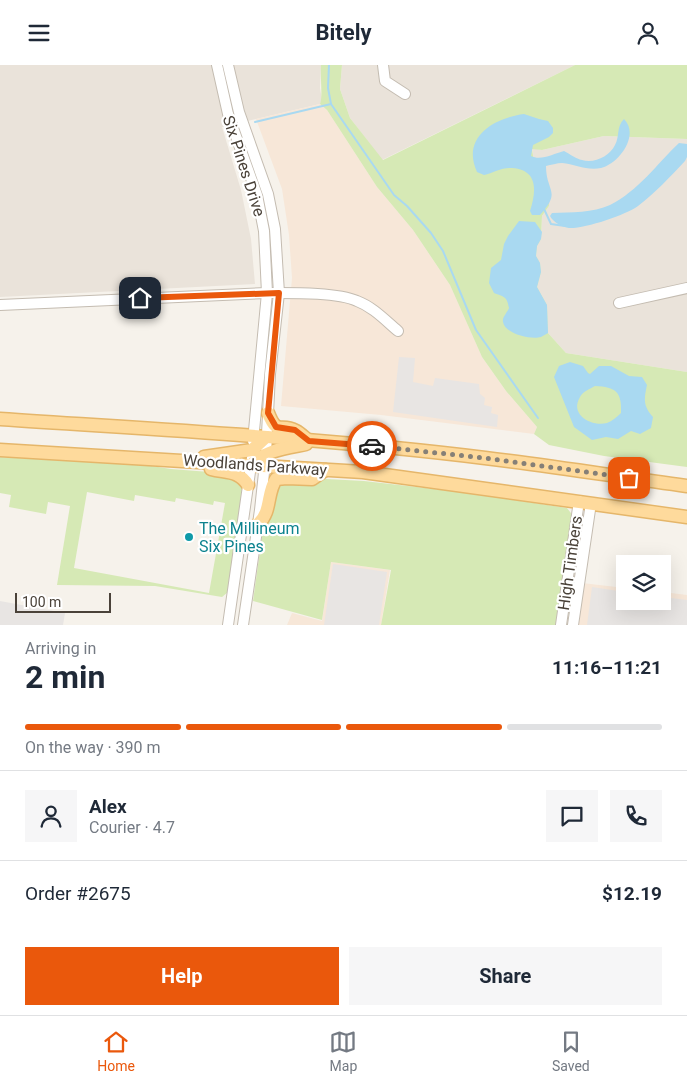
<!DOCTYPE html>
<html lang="en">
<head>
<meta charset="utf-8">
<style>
	body { margin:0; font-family:Roboto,sans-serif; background:#f6f6f7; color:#1f2937; height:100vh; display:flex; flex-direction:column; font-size:19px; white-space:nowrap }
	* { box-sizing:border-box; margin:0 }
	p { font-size:16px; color:#747a83 }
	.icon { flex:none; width:28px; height:28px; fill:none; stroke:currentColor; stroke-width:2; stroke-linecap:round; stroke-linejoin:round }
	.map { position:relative; height:560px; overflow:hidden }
	.panel { display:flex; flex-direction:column; background:#fff; flex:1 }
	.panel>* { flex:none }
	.buttons { position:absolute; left:616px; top:490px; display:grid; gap:10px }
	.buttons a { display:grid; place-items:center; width:55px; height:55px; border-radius:0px; background:#fff; box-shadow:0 5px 20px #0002; font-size:25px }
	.scale { position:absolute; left:15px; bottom:12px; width:96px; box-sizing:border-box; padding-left:5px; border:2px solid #4a4239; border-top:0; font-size:14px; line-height:18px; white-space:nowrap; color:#4a4239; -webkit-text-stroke:4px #fff; paint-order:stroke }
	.pin { position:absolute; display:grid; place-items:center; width:42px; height:42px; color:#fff; margin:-21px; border-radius:10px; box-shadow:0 2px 8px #0006 }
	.courier { position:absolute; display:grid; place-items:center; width:50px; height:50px; margin:-25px; border:4px solid #ea580c; border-radius:50%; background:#fff; color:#222; box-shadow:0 1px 6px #0007 }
	.summary em { font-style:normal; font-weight:700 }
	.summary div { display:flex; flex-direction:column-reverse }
	.summary { display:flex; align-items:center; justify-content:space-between; height:85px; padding:0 25px }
	h1 { font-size:32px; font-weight:700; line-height:38px }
	.bar { display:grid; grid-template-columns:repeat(4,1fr); gap:8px 5px; align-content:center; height:60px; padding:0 25px }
	.bar i { height:6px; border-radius:4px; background:#e0e1e3 }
	.bar .current { background:#ea580c }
	.bar p { grid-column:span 4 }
	.line { display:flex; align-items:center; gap:12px; padding:0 25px; border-top:1px solid #e0e1e3 }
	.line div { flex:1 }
	.round { display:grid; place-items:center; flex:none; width:52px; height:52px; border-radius:0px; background:#f6f6f7 }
	.primary-button { display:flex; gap:10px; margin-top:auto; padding:10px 25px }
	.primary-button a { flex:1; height:58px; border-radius:0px; background:#ea580c; color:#fff; font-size:20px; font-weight:700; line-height:58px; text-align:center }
	.primary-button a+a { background:#f6f6f7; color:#1f2937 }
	header { display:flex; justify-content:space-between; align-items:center; height:65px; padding:0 25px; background:#fff; font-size:22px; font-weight:700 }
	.tabs { display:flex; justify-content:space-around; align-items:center; height:70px; border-top:1px solid #e0e1e3; background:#fff; font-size:14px; color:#747a83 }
	.tabs a { display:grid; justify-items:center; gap:2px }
	.tabs .current { color:#ea580c }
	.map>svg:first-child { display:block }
</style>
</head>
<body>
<header><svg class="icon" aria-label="menu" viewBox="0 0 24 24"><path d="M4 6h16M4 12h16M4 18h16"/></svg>Bitely<svg class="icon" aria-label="person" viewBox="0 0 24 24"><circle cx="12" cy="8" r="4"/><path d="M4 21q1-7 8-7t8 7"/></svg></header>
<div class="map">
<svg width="687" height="560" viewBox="0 0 687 560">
	<rect width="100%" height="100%" fill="#f6f2eb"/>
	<g fill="#eae3da">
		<polygon points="0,0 321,0 320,23 322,35 320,39 222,62 241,125 251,174 255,219 0,232"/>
		<polygon points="342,0 575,0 382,95 350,53 340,24"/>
		<polygon points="604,71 687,74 687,307 566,288 548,268 547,240 537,222 541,207 540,198 536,191 537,181 541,174 542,151 549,141 534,96 532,83 542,85"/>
	</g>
	<g fill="#f7e7d8">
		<polygon points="320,39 327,45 377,122 413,165 450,220 482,292 506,326 537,362 534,369 381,350 281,341 292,213 289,170 282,124 256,54"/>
		<polygon points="331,497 390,505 381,560 287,560 292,548 322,556"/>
		<polygon points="582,518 625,523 625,536 662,536 663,527 687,530 687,560 576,560"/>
	</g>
	<g fill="#d6e9b5" fill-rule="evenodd">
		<path d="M321,0H342L340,24L350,53L383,95L575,0H687V74L604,71L542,85L532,84L534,96L549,128V141L542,151L541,174L537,181L536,191L540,198L541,207L537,222L547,240L548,268L566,288L687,307V402L604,391L549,380L534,369L537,362L506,326L482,292L450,220L413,165L377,122L327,45L320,39C323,32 320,11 321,0Z"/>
		<path d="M0,392L145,400L171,404L235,409L244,420L228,527L222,532L155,521L57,520L70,441L48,437L46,449L9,442L11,430L0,428ZM87,427L134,436L135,430L175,437L176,433L213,440L214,436L225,438L209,528L74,503Z"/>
		<polygon points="289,412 364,416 469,428 567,443 574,452 559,560 381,560 391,505 331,497 322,555 253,536 269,421"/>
	</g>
	<g fill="#e8e5e3">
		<polygon points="399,292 415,293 413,317 433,321 435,313 479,319 480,329 485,333 484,340 492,342 491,348 498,350 497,362 393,347"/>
		<polygon points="333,499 387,507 379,560 324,560"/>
		<polygon points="592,522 625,527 625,536 662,536 663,532 687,535 687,560 587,560"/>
		<polygon points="0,536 65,548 63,560 0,560"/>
	</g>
	<g fill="#a9d9f1" fill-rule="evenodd">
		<path d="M524,49L539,54L548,56L553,63V68L549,72L533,80L531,91C541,96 553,89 564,86C570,89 576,94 582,95C594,99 610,91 615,80C620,71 616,62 624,54C640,70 619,99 601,103C587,106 575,99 562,98C557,98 551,100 546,101C546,127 562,126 540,150H532L530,146C536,127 539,105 512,103C502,102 493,108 484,110L477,107C461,72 494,53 524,49Z"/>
		<path d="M679,78L687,79V92L685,96C670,112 655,128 638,141C626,150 584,164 569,163C562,162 553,157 550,151L552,148C571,147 593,148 610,140C638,126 657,99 679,78Z"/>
		<path d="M519,156L535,157L542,167L541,174L537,181L536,191L540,198L541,207L537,222L547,240L548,268C546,269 543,271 541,272C531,275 505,269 503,257C502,252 507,248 509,243C507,231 504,232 494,228L489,218L491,203L501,195L504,179L508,171Z"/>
		<path d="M570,297L583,301L588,308L590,309L599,301H611L629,311L642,312L647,320C644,334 643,341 653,352L651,363L640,369L631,366L618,374L606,372L592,375L574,362L554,312L559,301ZM595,321C616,322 622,327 621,348C617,352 612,356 607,358C592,362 569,350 580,332C583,326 590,324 595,321Z"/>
	</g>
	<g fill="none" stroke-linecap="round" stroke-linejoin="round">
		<g stroke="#a9d9f1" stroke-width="2">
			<polyline points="329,0 328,23 331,39 394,130 407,141 431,168 443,186 476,265 538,353"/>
			<polyline points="255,57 331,39"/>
			<polyline points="544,144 551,159 565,161"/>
		</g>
		<defs>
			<g id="minor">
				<polyline points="217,0 228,49 257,130 264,166 267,228 253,376"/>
				<polyline points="228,0 239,47 268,129 275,164 279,228 270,309 266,389 260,445 243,560"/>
				<polyline points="383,0 385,16 405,29"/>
				<polyline points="619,238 687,223"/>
				<path d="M0,240L267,228C290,228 337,227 357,236C373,242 385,255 398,266"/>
				<polyline points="228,560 252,393"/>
				<polyline points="561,560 579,436"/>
				<polyline points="573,560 591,438"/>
			</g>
			<g id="major">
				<path d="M268,348C277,371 280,358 296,366C300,368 305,373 309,376"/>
				<path d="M0,354C162,365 324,373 485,393C553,401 620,412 687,421"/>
				<polyline points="0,385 363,407 687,452"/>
				<polyline points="204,392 252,385 266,372"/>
				<path d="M251,400C265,385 286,383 306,379"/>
				<path d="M211,404C226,408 239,405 248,420"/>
				<path d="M258,459C272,446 266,429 276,414L287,413L312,414L325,405"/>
			</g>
		</defs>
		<use href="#minor" stroke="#c4bcb1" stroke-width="12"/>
		<use href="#major" stroke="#e5b66a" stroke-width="15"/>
		<use href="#minor" stroke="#fff" stroke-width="10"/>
		<use href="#major" stroke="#feda9c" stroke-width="12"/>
	</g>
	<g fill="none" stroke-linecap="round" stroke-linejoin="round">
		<polyline stroke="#868077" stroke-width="5" stroke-dasharray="0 9" points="372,381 485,393 629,413"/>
		<polyline stroke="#ea580c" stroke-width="6" points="140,233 279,228 268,348 276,362 295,365 309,376 372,381"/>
	</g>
	<circle fill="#0f9aa8" stroke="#fff" stroke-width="2" cx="189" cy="472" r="5"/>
	<g text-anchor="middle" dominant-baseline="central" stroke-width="4.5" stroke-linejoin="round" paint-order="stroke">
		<g font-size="16" fill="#4a4239" stroke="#fff">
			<text transform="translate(244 101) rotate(72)">Six Pines Drive</text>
			<text transform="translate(255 400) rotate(4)">Woodlands Parkway</text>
			<text transform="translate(570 498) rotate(-82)">High Timbers</text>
		</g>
		<g font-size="16" fill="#0d838f" stroke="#fff" text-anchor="start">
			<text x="199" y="463">The Millineum<tspan x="199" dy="18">Six Pines</tspan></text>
		</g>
	</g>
</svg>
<div class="buttons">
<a><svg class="icon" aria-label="layers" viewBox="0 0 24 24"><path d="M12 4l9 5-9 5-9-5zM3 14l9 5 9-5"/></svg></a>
</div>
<div class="scale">100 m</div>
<div class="pin" style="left:629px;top:413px;background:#ea580c"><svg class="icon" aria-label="bag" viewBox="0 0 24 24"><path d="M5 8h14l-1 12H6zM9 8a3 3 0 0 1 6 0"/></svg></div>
<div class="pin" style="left:140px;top:233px;background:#1f2937"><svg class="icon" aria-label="home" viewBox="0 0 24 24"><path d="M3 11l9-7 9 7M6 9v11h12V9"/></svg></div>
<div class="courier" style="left:372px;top:381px"><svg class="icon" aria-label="car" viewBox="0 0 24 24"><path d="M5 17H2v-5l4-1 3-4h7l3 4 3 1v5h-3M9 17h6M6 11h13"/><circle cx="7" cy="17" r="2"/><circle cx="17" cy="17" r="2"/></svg></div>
</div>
<section class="panel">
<div class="summary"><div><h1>2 min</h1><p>Arriving in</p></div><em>11:16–11:21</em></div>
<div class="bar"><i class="current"></i><i class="current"></i><i class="current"></i><i></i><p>On the way · 390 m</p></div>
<div class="line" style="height:90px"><a class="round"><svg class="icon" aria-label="person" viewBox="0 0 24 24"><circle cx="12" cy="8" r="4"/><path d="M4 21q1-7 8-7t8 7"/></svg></a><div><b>Alex</b><p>Courier · 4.7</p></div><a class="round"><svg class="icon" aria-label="chat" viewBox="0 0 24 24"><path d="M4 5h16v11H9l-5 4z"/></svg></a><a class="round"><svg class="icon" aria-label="phone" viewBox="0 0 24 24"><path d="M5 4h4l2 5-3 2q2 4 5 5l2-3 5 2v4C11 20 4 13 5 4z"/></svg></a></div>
<div class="line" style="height:65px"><div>Order #2675</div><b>$12.19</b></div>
<div class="primary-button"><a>Help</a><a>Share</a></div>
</section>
<nav class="tabs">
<a class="current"><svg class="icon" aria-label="home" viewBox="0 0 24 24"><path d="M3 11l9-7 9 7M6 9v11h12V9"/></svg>Home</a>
<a><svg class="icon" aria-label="map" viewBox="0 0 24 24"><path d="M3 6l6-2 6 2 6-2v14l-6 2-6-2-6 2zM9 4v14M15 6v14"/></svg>Map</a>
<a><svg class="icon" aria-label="saved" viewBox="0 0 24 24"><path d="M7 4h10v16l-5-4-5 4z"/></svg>Saved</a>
</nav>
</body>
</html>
